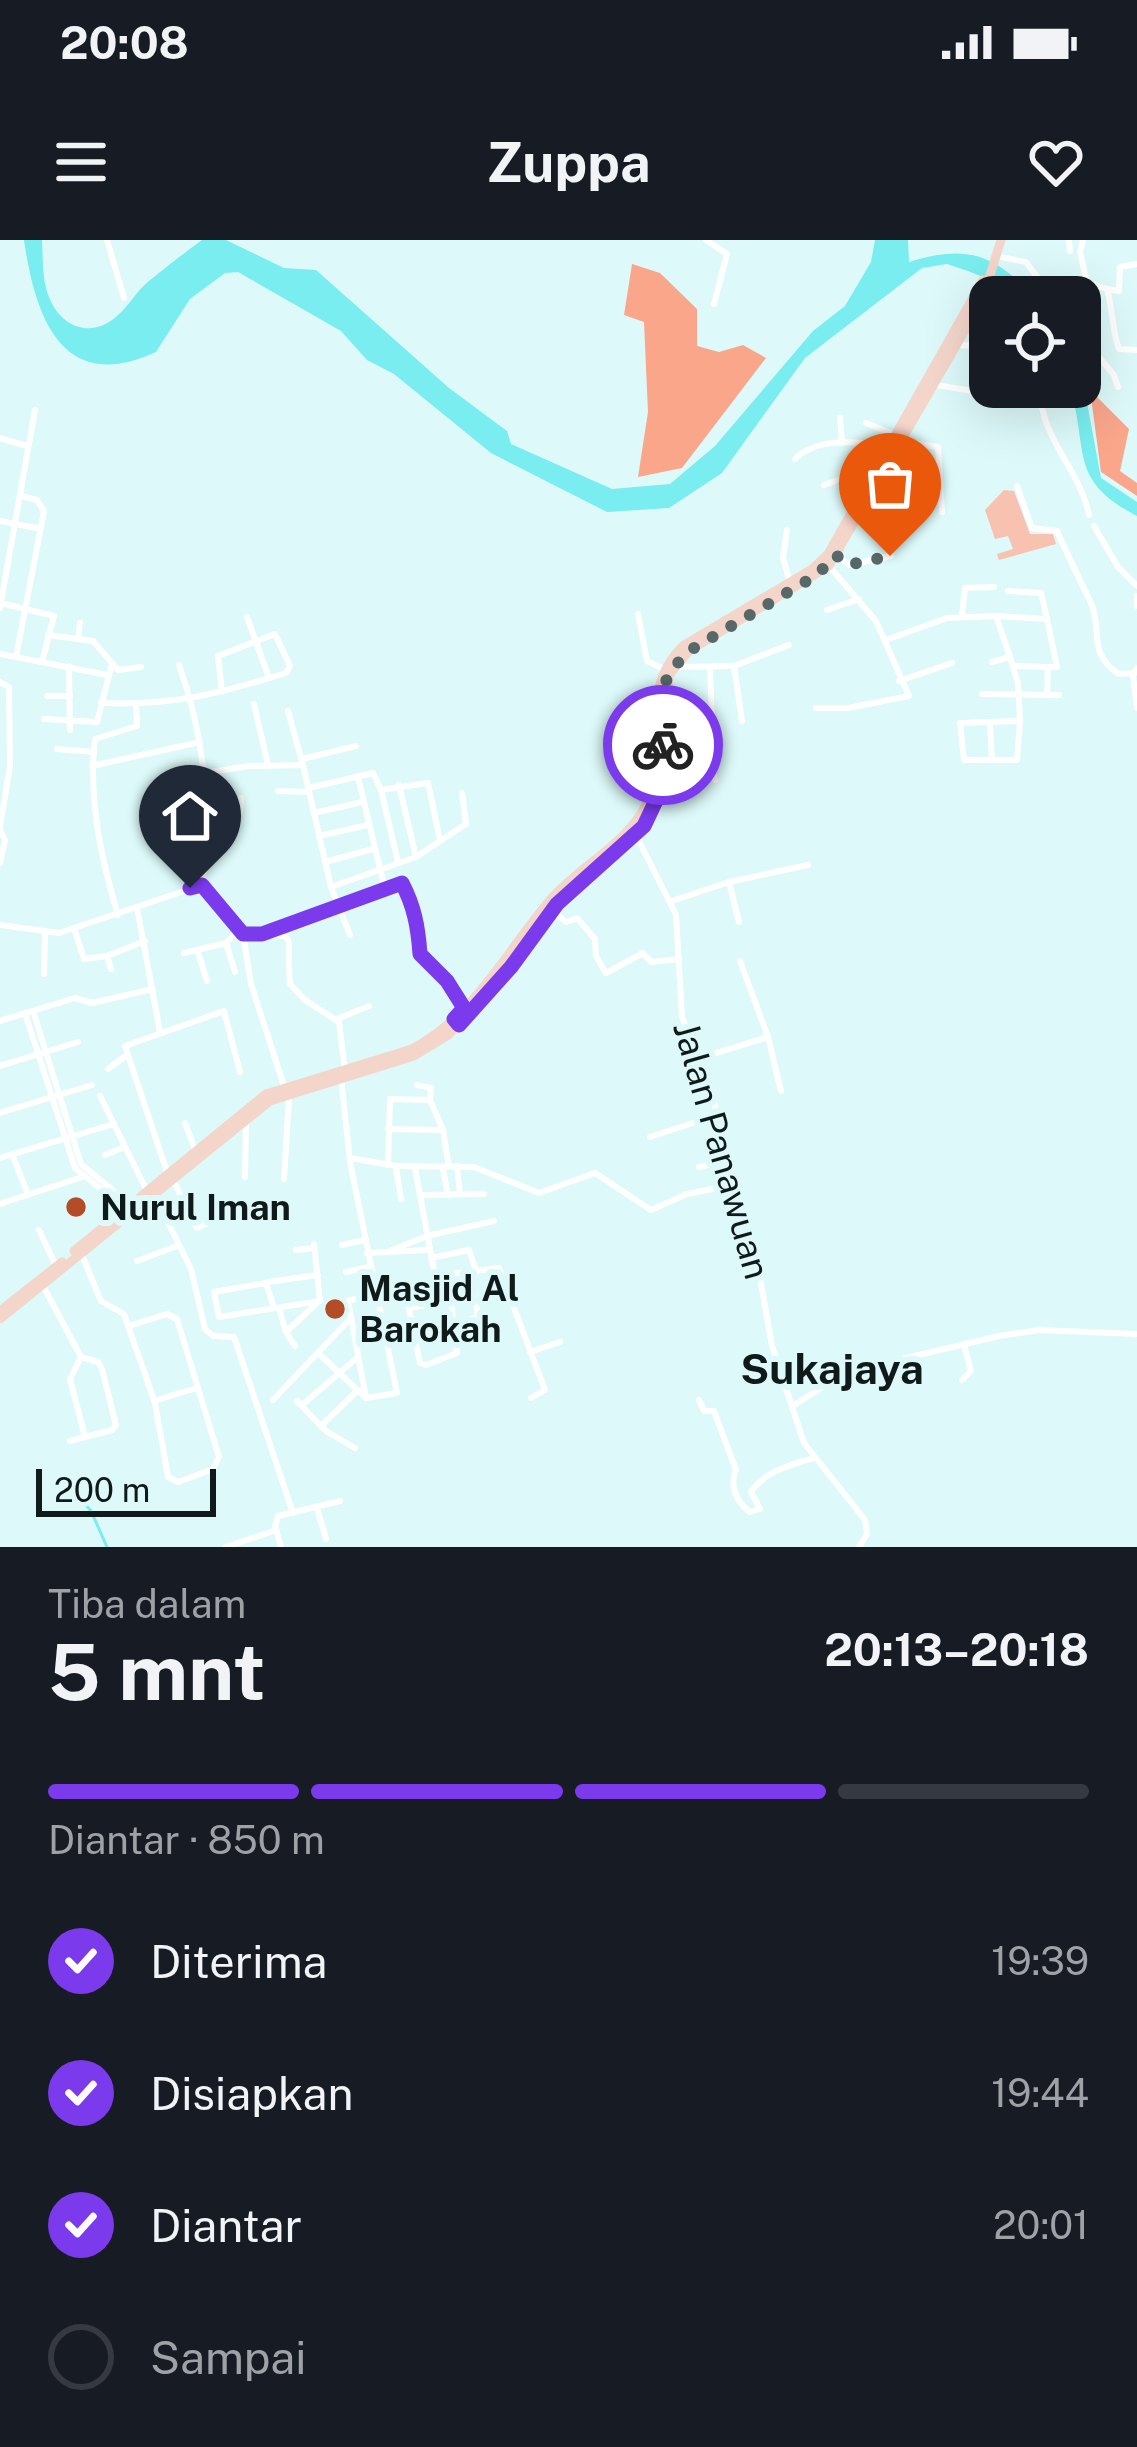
<!DOCTYPE html>
<html lang="id">
<head>
<meta charset="utf-8">
<style>
	body { margin:0; font-family:"Public Sans",sans-serif; background:#20242c; color:#f1f3f6; height:100vh; display:flex; flex-direction:column; font-size:45px; white-space:nowrap }
	* { box-sizing:border-box; margin:0 }
	p { font-size:39px; color:#9ea1a6 }
	.icon { flex:none; width:66px; height:66px; fill:none; stroke:currentColor; stroke-width:2; stroke-linecap:round; stroke-linejoin:round }
	.map { position:relative; height:1307px; overflow:hidden }
	.panel { display:flex; flex-direction:column; background:#171b24; flex:1 }
	.panel>* { flex:none }
	.buttons { position:absolute; left:969px; top:36px; display:grid; gap:24px }
	.buttons a { display:grid; place-items:center; width:132px; height:132px; border-radius:24px; background:#171b24; box-shadow:0 12px 48px #0002; font-size:60px }
	.scale { position:absolute; left:36px; bottom:30px; width:180px; box-sizing:border-box; padding-left:12px; border:6px solid #101a1a; border-top:0; font-size:33px; line-height:42px; white-space:nowrap; color:#101a1a; -webkit-text-stroke:9px #ddf9f9; paint-order:stroke }
	.pin { position:absolute; display:grid; place-items:center; width:102px; height:102px; color:#fff; margin:-123px -51px; border-radius:50% 50% 50% 0; rotate:-45deg; box-shadow:0 0 12px #0007 }
	.pin .icon { rotate:45deg }
	.courier { position:absolute; display:grid; place-items:center; width:120px; height:120px; margin:-60px; border:9px solid #7c3aed; border-radius:50%; background:#fff; color:#222; box-shadow:0 3px 15px #0007 }
	.overview em { font-style:normal; font-weight:700 }
	.overview div { display:flex; flex-direction:column-reverse }
	.overview { display:flex; align-items:center; justify-content:space-between; height:204px; padding:0 48px }
	h1 { font-size:78px; font-weight:700; line-height:90px }
	.bar { display:grid; grid-template-columns:repeat(4,1fr); gap:18px 12px; align-content:center; height:144px; padding:0 48px }
	.bar i { height:15px; border-radius:9px; background:#363941 }
	.bar .on { background:#7c3aed }
	.bar p { grid-column:span 4 }
	ol { padding:0 48px; list-style:none }
	li { display:flex; align-items:center; gap:36px; height:132px }
	li p { margin-inline-start:auto }
	li .icon { padding:12px; border-radius:50%; background:#7c3aed; color:#fff; stroke-width:4 }
	li:last-child { color:#9ea1a6 }
	li i { width:66px; height:66px; border:6px solid #363941; border-radius:50% }
	.status { display:flex; justify-content:space-between; align-items:center; height:84px; padding:0 60px; background:#171b24; direction:ltr }
	.status svg { height:33px; fill:currentColor }
	header { display:flex; justify-content:space-between; align-items:center; height:156px; padding:0 48px; background:#171b24; font-size:54px; font-weight:700 }
	.map>svg:first-child { display:block }
</style>
</head>
<body>
<div class="status"><b>20:08</b><svg viewBox="0 0 49 12"><path d="M0 12V9h3v3zM5 12V6h3v6zM10 12V3h3v9zM15 12V0h3v12zM26 1h20v11H26zM47 4h2v5h-2z"/></svg></div>
<header><svg class="icon" aria-label="menu" viewBox="0 0 24 24"><path d="M4 6h16M4 12h16M4 18h16"/></svg>Zuppa<svg class="icon" aria-label="heart" viewBox="0 0 24 24"><path d="M12 20l-8-8c-3-5 5-10 8-4 3-6 11-1 8 4z"/></svg></header>
<div class="map">
<svg width="1137" height="1307" viewBox="0 0 1137 1307">
	<rect width="100%" height="100%" fill="#ddf9f9"/>
	<polygon fill="#f8c2b1" points="1004,250 1014,251 1030,294 1053,294 1056,304 999,320 997,314 1013,309 1008,296 995,299 985,270"/>
	<g fill="#f9a68b">
		<polygon points="632,24 660,33 697,69 697,106 719,112 743,105 766,118 682,228 638,237 648,172 644,82 624,75"/>
		<polygon points="1090,150 1129,189 1120,231 1137,243 1137,256 1101,232"/>
	</g>
	<g fill="#79edef">
		<path d="M24,0H42C43,18 42,41 49,57C61,88 92,99 117,76C129,66 137,50 149,41C166,27 184,13 202,0H226L284,28L316,30L449,148L507,191L511,204L612,249L670,244L715,206L813,91L845,66L871,22L875,0H908L909,22C968,4 993,14 1035,57H1013L993,41L968,31L947,24L922,28L805,118L722,233L669,268L607,272L491,213L394,134L367,120L341,91L238,32L225,33L190,59L156,112C61,156 35,75 24,0Z"/>
		<path d="M1080,125L1101,238L1137,262V276C1068,240 1089,212 1070,147H1080Z"/>
	</g>
	<g fill="none" stroke-linecap="round" stroke-linejoin="round">
		<polyline stroke="#79edef" stroke-width="3" points="80,1258 91,1271 107,1307"/>
		<g stroke="#fff" stroke-width="6">
			<polyline points="107,0 124,58"/>
			<polyline points="706,0 727,14 714,64"/>
			<polyline points="1069,0 1070,11"/>
			<path d="M1083,0L1080,12L1087,43L1107,49C1113,70 1112,91 1119,109L1137,110"/>
			<polyline points="996,16 1026,22 1052,57"/>
			<polyline points="986,43 1008,57"/>
			<polyline points="1107,49 1119,51 1120,27 1137,24"/>
			<polyline points="1080,94 1114,135 1118,147"/>
			<polyline points="956,105 990,106"/>
			<polyline points="936,145 973,151 975,144 990,133"/>
			<polyline points="1026,147 1028,151 1055,147"/>
			<path d="M1040,150C1041,200 1080,229 1089,275"/>
			<polyline points="840,178 842,203"/>
			<polyline points="866,183 893,194"/>
			<polyline points="0,198 27,206"/>
			<polyline points="900,201 938,207 942,272"/>
			<path d="M795,219C817,197 857,201 886,207"/>
			<polyline points="824,245 852,235 869,239"/>
			<path d="M1017,246L1032,288L1057,291C1068,316 1080,340 1091,363C1103,388 1086,413 1119,434L1134,433"/>
			<polyline points="0,281 41,289"/>
			<polyline points="852,281 893,285 907,274 910,252"/>
			<polyline points="1094,286 1118,327 1137,346"/>
			<polyline points="787,290 783,318 790,342"/>
			<polyline points="837,315 849,325 891,316"/>
			<polyline points="1008,351 1041,353 1047,379"/>
			<polyline points="1137,356 1137,366"/>
			<polyline points="0,363 54,376 42,422"/>
			<polyline points="0,368 35,170"/>
			<polyline points="827,370 859,359"/>
			<polyline points="638,374 647,421 664,429"/>
			<polyline points="962,375 965,348 994,347"/>
			<polyline points="996,376 1047,379 1057,427 1048,427"/>
			<polyline points="247,377 269,438"/>
			<polyline points="48,395 93,401 118,430 141,427"/>
			<polyline points="78,399 80,383"/>
			<polyline points="886,400 947,378 996,376 1010,417 992,422"/>
			<polyline points="0,414 107,435"/>
			<polyline points="16,417 44,271 37,260 21,256"/>
			<path d="M179,425C204,494 212,572 202,645"/>
			<polyline points="69,426 70,490"/>
			<polyline points="734,426 742,481"/>
			<polyline points="1015,426 1048,427 1047,455"/>
			<polyline points="678,427 734,426 789,405"/>
			<polyline points="710,428 712,480"/>
			<polyline points="1137,428 1133,436 1137,468"/>
			<polyline points="899,441 952,423"/>
			<polyline points="0,442 9,447 10,526 0,587"/>
			<polyline points="982,454 1059,455"/>
			<polyline points="47,456 70,456"/>
			<path d="M101,463C172,466 218,454 286,433L290,426L275,394L218,416L222,452"/>
			<polyline points="254,464 268,525"/>
			<polyline points="816,468 848,468 909,456 876,381 829,326"/>
			<polyline points="288,471 303,525"/>
			<polyline points="44,479 97,482 112,424"/>
			<polyline points="990,482 960,483 964,520 1017,520 1020,481"/>
			<polyline points="57,509 94,512"/>
			<polyline points="302,519 356,506"/>
			<polyline points="992,520 990,482 1020,481 1018,443 1010,417"/>
			<polyline points="92,526 200,502"/>
			<polyline points="665,530 711,526 715,540"/>
			<polyline points="204,533 249,526 303,525 331,647 350,695"/>
			<polyline points="358,537 385,649"/>
			<polyline points="399,545 416,617"/>
			<polyline points="308,548 373,533 381,550"/>
			<polyline points="278,551 309,552"/>
			<polyline points="314,573 362,562"/>
			<polyline points="204,579 240,572 241,558"/>
			<polyline points="0,590 5,600 0,623"/>
			<polyline points="319,596 368,585"/>
			<polyline points="637,597 676,675 682,777 713,855 739,993 758,1026 772,1106 804,1203 865,1280 867,1294 859,1307"/>
			<polyline points="325,622 373,609"/>
			<polyline points="398,622 381,550 428,543 440,600"/>
			<polyline points="729,642 808,625"/>
			<polyline points="331,647 416,617 466,584 462,553"/>
			<polyline points="672,661 729,642 739,682"/>
			<polyline points="137,668 160,792"/>
			<polyline points="552,670 566,682 577,678 595,699 596,716 606,733 643,713 651,722 679,719"/>
			<path d="M118,675C101,618 88,558 95,499L137,486L136,466"/>
			<path d="M0,685L59,693L202,645L243,694C304,696 285,688 290,744L305,760L339,782L345,830"/>
			<polyline points="74,688 84,719 107,716 111,729"/>
			<polyline points="277,691 402,643 408,663 418,672 420,714 447,741 464,768"/>
			<polyline points="243,694 251,744 284,846"/>
			<polyline points="226,703 235,732"/>
			<polyline points="198,712 207,741"/>
			<polyline points="184,713 226,703 238,691"/>
			<polyline points="107,716 145,701"/>
			<polyline points="44,734 45,694"/>
			<polyline points="33,771 81,924 132,966"/>
			<polyline points="25,773 75,928 127,970"/>
			<polyline points="337,779 369,766"/>
			<polyline points="0,781 75,758 92,763 153,749"/>
			<polyline points="768,797 781,851"/>
			<polyline points="697,819 768,797 740,721"/>
			<polyline points="0,826 78,802"/>
			<polyline points="108,829 127,815"/>
			<polyline points="341,837 350,922 397,1153 366,1158 348,1061 376,1053"/>
			<polyline points="417,845 431,848 430,860 443,890"/>
			<polyline points="100,856 146,949"/>
			<polyline points="0,873 92,845"/>
			<polyline points="185,883 195,909"/>
			<polyline points="388,889 443,890 449,926"/>
			<polyline points="650,897 717,875"/>
			<polyline points="12,914 28,955"/>
			<polyline points="105,915 124,907"/>
			<polyline points="0,918 114,884"/>
			<polyline points="350,918 396,926 474,927 539,953 595,933 651,970 687,954 727,946"/>
			<polyline points="388,925 390,859 430,860"/>
			<polyline points="457,926 460,954"/>
			<polyline points="396,927 401,959"/>
			<polyline points="699,927 725,921"/>
			<polyline points="415,928 435,1036 499,1028 545,1150 531,1158"/>
			<polyline points="443,929 448,955"/>
			<polyline points="167,932 125,806 224,771 240,832"/>
			<polyline points="245,937 246,881"/>
			<polyline points="284,939 289,857"/>
			<polyline points="173,940 197,988 216,979"/>
			<polyline points="422,955 484,954"/>
			<polyline points="155,956 191,1029 205,1089 213,1096 234,1097 293,1273"/>
			<polyline points="0,964 82,937"/>
			<polyline points="39,990 56,1026"/>
			<polyline points="342,1005 365,1000"/>
			<polyline points="296,1010 314,1008"/>
			<polyline points="392,1010 427,996 494,981"/>
			<polyline points="81,1013 101,1061 124,1074 155,1163 168,1237 178,1242 213,1229 219,1217 177,1079 167,1074 129,1086"/>
			<polyline points="367,1013 428,1010"/>
			<polyline points="431,1018 469,1010 476,1031"/>
			<polyline points="137,1021 177,1006"/>
			<polyline points="346,1032 369,1027"/>
			<polyline points="41,1042 81,1117 70,1139 85,1197"/>
			<polyline points="268,1042 318,1035"/>
			<polyline points="406,1054 420,1123 426,1125 457,1113 448,1037"/>
			<polyline points="274,1068 266,1043 214,1052 219,1077 320,1061 314,1004"/>
			<polyline points="279,1068 286,1092 295,1106"/>
			<polyline points="409,1068 431,1064"/>
			<polyline points="456,1086 478,1076 471,1034"/>
			<polyline points="286,1092 318,1062"/>
			<polyline points="357,1106 437,1090"/>
			<polyline points="530,1112 560,1102"/>
			<polyline points="318,1113 366,1158"/>
			<polyline points="962,1140 971,1131 964,1105"/>
			<polyline points="273,1160 349,1080"/>
			<path d="M699,1160L704,1171H714L736,1230C729,1245 736,1262 750,1272L760,1269L751,1252C766,1230 789,1226 814,1218"/>
			<polyline points="154,1161 197,1148"/>
			<polyline points="297,1161 326,1191 355,1208"/>
			<polyline points="302,1165 358,1117"/>
			<polyline points="794,1165 847,1132 999,1096 1039,1090 1137,1094"/>
			<polyline points="321,1186 356,1152"/>
			<polyline points="70,1201 112,1190 116,1185 102,1129 98,1122 81,1117"/>
			<polyline points="317,1268 326,1299"/>
			<polyline points="276,1289 281,1307"/>
			<polyline points="226,1307 274,1291 278,1276 340,1261"/>
		</g>
		<g stroke="#f4d5ca" stroke-width="9">
			<path d="M74,1011L266,854L412,809C474,776 506,712 550,660C583,622 632,603 651,554C672,500 634,454 684,405L812,329L828,314L983,40"/>
			<polyline points="0,1071 62,1022"/>
			<polyline points="0,1079 270,861 414,816 447,796 488,755 557,664 636,595 660,552 669,435 689,411 829,326 964,92 986,48 1001,0"/>
		</g>
	</g>
	<g fill="none" stroke-linecap="round" stroke-linejoin="round">
		<polyline stroke="#586868" stroke-width="12" stroke-dasharray="0 21.6" points="663,505 666,441 674,427 689,411 817,335 836,315 848,325 890,316"/>
		<path stroke="#7c3aed" stroke-width="15" d="M190,648L202,645L243,694H262L402,643C414,666 418,686 420,714L447,741L464,768L454,779L459,785L511,727L557,664L644,586L660,552L663,505"/>
	</g>
	<g fill="#b44c28" stroke="#ddf9f9" stroke-width="4.5">
		<circle cx="76" cy="967" r="12"/>
		<circle cx="335" cy="1069" r="12"/>
	</g>
	<g text-anchor="middle" dominant-baseline="central" stroke-width="12" stroke-linejoin="round" paint-order="stroke">
		<g font-size="36" fill="#101a1a" stroke="#ddf9f9">
			<text transform="translate(722 910) rotate(74)">Jalan Panawuan</text>
		</g>
		<g font-size="36" font-weight="bold" fill="#101a1a" stroke="#ddf9f9" text-anchor="start">
			<text x="100" y="967">Nurul Iman</text>
			<text x="359" y="1048">Masjid Al<tspan x="359" dy="41">Barokah</tspan></text>
		</g>
		<g font-size="42" font-weight="bold" fill="#101a1a" stroke="#ddf9f9">
			<text x="832" y="1128">Sukajaya</text>
		</g>
	</g>
</svg>
<div class="buttons">
<a><svg class="icon" aria-label="locate" viewBox="0 0 24 24"><circle cx="12" cy="12" r="6"/><path d="M12 2v4M12 18v4M2 12h4M18 12h4"/></svg></a>
</div>
<div class="scale">200 m</div>
<div class="pin" style="left:890px;top:316px;background:#ea580c"><svg class="icon" aria-label="bag" viewBox="0 0 24 24"><path d="M5 8h14l-1 12H6zM9 8a3 3 0 0 1 6 0"/></svg></div>
<div class="pin" style="left:190px;top:648px;background:#1f2937"><svg class="icon" aria-label="home" viewBox="0 0 24 24"><path d="M3 11l9-7 9 7M6 9v11h12V9"/></svg></div>
<div class="courier" style="left:663px;top:505px"><svg class="icon" aria-label="bike" viewBox="0 0 24 24"><circle cx="6" cy="16" r="4"/><circle cx="18" cy="16" r="4"/><path d="M6 16l4-8h5l3 8M10 8l3 8H6M13 5h3"/></svg></div>
</div>
<section class="panel">
<div class="overview"><div><h1>5 mnt</h1><p>Tiba dalam</p></div><em>20:13–20:18</em></div>
<div class="bar"><i class="on"></i><i class="on"></i><i class="on"></i><i></i><p>Diantar · 850 m</p></div>
<ol>
<li><svg class="icon" aria-label="check" viewBox="0 0 24 24"><path d="M5 12l5 5 9-10"/></svg>Diterima<p>19:39</p></li>
<li><svg class="icon" aria-label="check" viewBox="0 0 24 24"><path d="M5 12l5 5 9-10"/></svg>Disiapkan<p>19:44</p></li>
<li><svg class="icon" aria-label="check" viewBox="0 0 24 24"><path d="M5 12l5 5 9-10"/></svg>Diantar<p>20:01</p></li>
<li><i></i>Sampai</li>
</ol>
</section>
</body>
</html>
